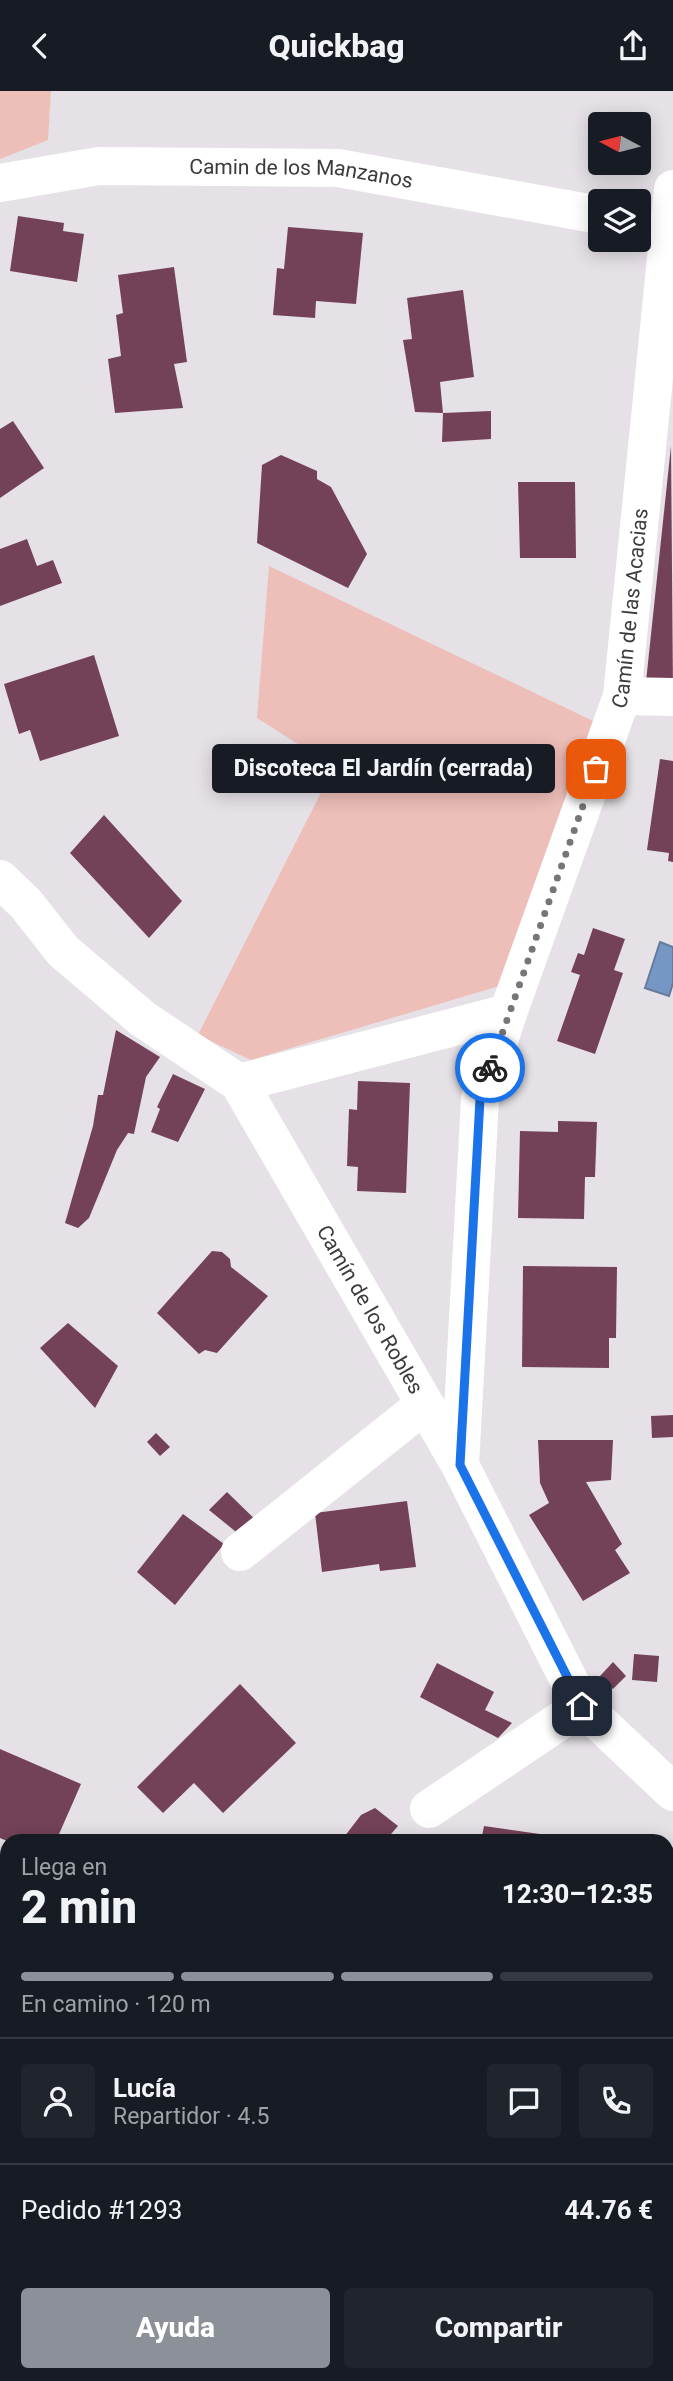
<!DOCTYPE html>
<html lang="es">
<head>
<meta charset="utf-8">
<style>
	body { margin:0; font-family:Roboto,sans-serif; background:#20242c; color:#f1f3f6; height:100vh; display:flex; flex-direction:column; font-size:26px; white-space:nowrap }
	* { box-sizing:border-box; margin:0 }
	p { font-size:23px; color:#9ea1a6 }
	.icon { flex:none; width:38px; height:38px; fill:none; stroke:currentColor; stroke-width:2; stroke-linecap:round; stroke-linejoin:round }
	.map { position:relative; flex:1; overflow:hidden }
	.side { position:absolute; left:0px; top:1743px; width:674px; height:548px; display:flex; flex-direction:column; background:#171b24; border-radius:21px 21px 0 0; box-shadow:0 4px 18px #0003 }
	.side>* { flex:none }
	.needle { width:46px; rotate:277deg }
	.controls { position:absolute; left:588px; top:21px; display:grid; gap:14px }
	.controls a { display:grid; place-items:center; width:63px; height:63px; border-radius:7px; background:#171b24; box-shadow:0 4px 18px #0003; font-size:35px }
	.pin { position:absolute; display:grid; place-items:center; width:60px; height:60px; color:#fff; margin:-30px; border-radius:14px; box-shadow:0 4px 10px #0006 }
	.courier { position:absolute; display:grid; place-items:center; width:70px; height:70px; margin:-35px; border:5px solid #1a73e8; border-radius:50%; background:#fff; color:#222; box-shadow:0 2px 9px #0007 }
	.bubble { position:absolute; height:49px; border-radius:7px; background:#171b24; box-shadow:0 4px 18px #0003; font-size:23px; font-weight:800; line-height:49px; text-align:center }
	.overview em { font-style:normal; font-weight:800 }
	.overview div { display:flex; flex-direction:column-reverse }
	.overview { display:flex; align-items:center; justify-content:space-between; height:119px; padding:0 21px }
	h1 { font-size:46px; font-weight:800; line-height:52px }
	.bar { display:grid; grid-template-columns:repeat(4,1fr); gap:10px 7px; align-content:center; height:84px; padding:0 21px }
	.bar i { height:9px; border-radius:5px; background:#363941 }
	.bar .selected { background:#8c9099 }
	.bar p { grid-column:span 4 }
	.line { display:flex; align-items:center; gap:18px; padding:0 21px; border-top:2px solid #363941 }
	.line div { flex:1 }
	.round { display:grid; place-items:center; flex:none; width:74px; height:74px; border-radius:7px; background:#20242c }
	.primary-button { display:flex; gap:14px; margin-top:auto; padding:14px 21px }
	.primary-button a { flex:1; height:80px; border-radius:7px; background:#8c9099; color:#fff; font-size:28px; font-weight:800; line-height:80px; text-align:center }
	.primary-button a+a { background:#20242c; color:#f1f3f6 }
	header { display:flex; justify-content:space-between; align-items:center; height:91px; padding:0 21px; background:#171b24; font-size:32px; font-weight:800 }
	.map>svg:first-child { display:block }
</style>
</head>
<body>
<header><svg class="icon" aria-label="back" viewBox="0 0 24 24"><path d="M15 5l-7 7 7 7"/></svg>Quickbag<svg class="icon" aria-label="share" viewBox="0 0 24 24"><path d="M12 15V3M7 8l5-5 5 5M5 13v7h14v-7"/></svg></header>
<div class="map">
<svg width="673" height="2290" viewBox="0 0 673 2290">
	<rect width="100%" height="100%" fill="#e5e1e6"/>
	<g fill="#eebeb9">
		<polygon points="0,0 51,0 48,49 0,68"/>
		<polygon points="269,475 593,630 506,893 251,969 198,944 334,676 257,627"/>
		<polygon points="0,1792 7,1799 7,2208 0,2210"/>
	</g>
	<polygon fill="#7697c3" stroke="#657b9b" stroke-width="2" points="660,851 673,856 673,892 669,905 645,897"/>
	<g fill="#744258">
		<polygon points="18,125 64,132 63,140 84,143 77,191 10,180"/>
		<polygon points="288,136 363,142 356,213 316,210 315,227 273,224 277,177 284,178"/>
		<polygon points="174,176 187,271 174,273 183,317 115,322 108,268 121,265 116,224 123,222 118,184"/>
		<polygon points="463,199 474,286 440,291 443,322 415,321 403,249 412,248 407,207"/>
		<polygon points="491,320 491,348 442,351 443,322"/>
		<polygon points="13,330 44,377 0,407 0,338"/>
		<polygon points="671,355 673,601 645,600"/>
		<polygon points="281,364 317,380 317,388 331,396 367,463 348,497 257,452 262,374"/>
		<polygon points="518,391 575,391 576,467 520,467"/>
		<polygon points="27,448 37,475 53,469 62,492 0,515 0,458"/>
		<polygon points="94,564 119,645 40,670 30,639 19,643 4,593"/>
		<polygon points="660,668 673,670 673,771 668,770 669,762 647,759"/>
		<polygon points="104,724 182,810 149,847 70,762"/>
		<polygon points="593,837 625,848 614,879 623,882 595,963 557,950 580,884 571,881 578,862 584,864"/>
		<polygon points="116,939 160,966 146,986 134,1043 128,1042 117,1059 89,1127 78,1137 65,1132 93,1035 98,1004 103,1004"/>
		<polygon points="173,983 205,998 178,1051 151,1041 160,1018 157,1016"/>
		<polygon points="358,990 410,992 406,1102 357,1100 358,1076 347,1075 349,1018 357,1019"/>
		<polygon points="558,1030 597,1031 595,1086 585,1086 584,1128 518,1127 520,1040 558,1041"/>
		<polygon points="212,1160 222,1161 230,1168 231,1176 268,1205 217,1262 205,1259 199,1263 157,1222"/>
		<polygon points="523,1175 617,1176 616,1247 609,1247 609,1277 522,1276"/>
		<polygon points="68,1232 118,1275 95,1317 40,1257"/>
		<polygon points="673,1324 673,1346 652,1347 651,1325"/>
		<polygon points="156,1342 170,1356 160,1365 147,1351"/>
		<polygon points="538,1349 613,1349 611,1389 586,1391 622,1453 615,1459 630,1482 583,1510 529,1424 549,1412 540,1392"/>
		<polygon points="227,1401 261,1434 246,1449 209,1419"/>
		<polygon points="407,1410 416,1476 380,1480 379,1473 322,1481 315,1422"/>
		<polygon points="183,1423 224,1453 175,1514 137,1481"/>
		<polygon points="634,1563 659,1565 657,1591 632,1589"/>
		<polygon points="613,1571 626,1585 613,1598 600,1585"/>
		<polygon points="437,1572 494,1601 485,1619 512,1632 498,1647 420,1606"/>
		<polygon points="240,1593 296,1652 223,1722 194,1692 163,1722 137,1696"/>
		<polygon points="0,1658 81,1693 56,1750 7,1750 0,1747"/>
		<polygon points="375,1717 398,1735 385,1750 341,1750 361,1724"/>
		<polygon points="484,1735 540,1743 538,1750 481,1750"/>
		<polygon points="673,1886 673,1952 667,1940 667,1890"/>
	</g>
	<g fill="none" stroke-linecap="round" stroke-linejoin="round">
		<g stroke="#fff" stroke-width="38">
			<path id="s1" d="M0,92L99,75L338,77L600,124"/>
			<polyline points="622,605 673,606"/>
			<path id="s2" d="M0,788L26,813L63,860L143,928L239,992L460,1374L582,1615L673,1701"/>
			<polyline points="239,992 508,922"/>
			<path id="s3" d="M460,1374L480,1008L508,922L622,605L673,98"/>
			<polyline points="240,1461 424,1314"/>
			<polyline points="429,1718 582,1615"/>
		</g>
	</g>
	<g fill="none" stroke-linecap="round" stroke-linejoin="round">
		<polyline stroke="#787578" stroke-width="7" stroke-dasharray="0 12.6" points="490,977 596,678"/>
		<polyline stroke="#1a73e8" stroke-width="9" points="490,977 480,1008 460,1374 582,1615"/>
	</g>
	<g text-anchor="middle" dominant-baseline="central" stroke-width="7" stroke-linejoin="round" paint-order="stroke">
		<g font-size="21" fill="#3d3b3d" stroke="#fff">
			<text stroke="none"><textPath href="#s1" startOffset="303">Camin de los Manzanos</textPath></text>
			<text stroke="none"><textPath href="#s3" startOffset="882">Camín de las Acacias</textPath></text>
			<text stroke="none"><textPath href="#s2" startOffset="578">Camín de los Robles</textPath></text>
		</g>
	</g>
</svg>
<div class="controls">
<a><svg class="needle" viewBox="-14 -14 28 28"><path d="M0-13l5 13h-10z" fill="#e53935"/><path d="M0 13l5-13h-10z" fill="#9ea1a6"/></svg></a>
<a><svg class="icon" aria-label="layers" viewBox="0 0 24 24"><path d="M12 4l9 5-9 5-9-5zM3 14l9 5 9-5"/></svg></a>
</div>
<div class="pin" style="left:596px;top:678px;background:#ea580c"><svg class="icon" aria-label="bag" viewBox="0 0 24 24"><path d="M5 8h14l-1 12H6zM9 8a3 3 0 0 1 6 0"/></svg></div>
<div class="pin" style="left:582px;top:1615px;background:#1f2937"><svg class="icon" aria-label="home" viewBox="0 0 24 24"><path d="M3 11l9-7 9 7M6 9v11h12V9"/></svg></div>
<div class="courier" style="left:490px;top:977px"><svg class="icon" aria-label="bike" viewBox="0 0 24 24"><circle cx="6" cy="16" r="4"/><circle cx="18" cy="16" r="4"/><path d="M6 16l4-8h5l3 8M10 8l3 8H6M13 5h3"/></svg></div>
<div class="bubble" style="left:212px;top:653px;width:343px">Discoteca El Jardín (cerrada)</div>
<section class="side">
<div class="overview"><div><h1>2 min</h1><p>Llega en</p></div><em>12:30–12:35</em></div>
<div class="bar"><i class="selected"></i><i class="selected"></i><i class="selected"></i><i></i><p>En camino · 120 m</p></div>
<div class="line" style="height:126px"><a class="round"><svg class="icon" aria-label="person" viewBox="0 0 24 24"><circle cx="12" cy="8" r="4"/><path d="M4 21q1-7 8-7t8 7"/></svg></a><div><b>Lucía</b><p>Repartidor · 4.5</p></div><a class="round"><svg class="icon" aria-label="chat" viewBox="0 0 24 24"><path d="M4 5h16v11H9l-5 4z"/></svg></a><a class="round"><svg class="icon" aria-label="phone" viewBox="0 0 24 24"><path d="M5 4h4l2 5-3 2q2 4 5 5l2-3 5 2v4C11 20 4 13 5 4z"/></svg></a></div>
<div class="line" style="height:91px"><div>Pedido #1293</div><b>44.76 €</b></div>
<div class="primary-button"><a>Ayuda</a><a>Compartir</a></div>
</section>
</div>
</body>
</html>
